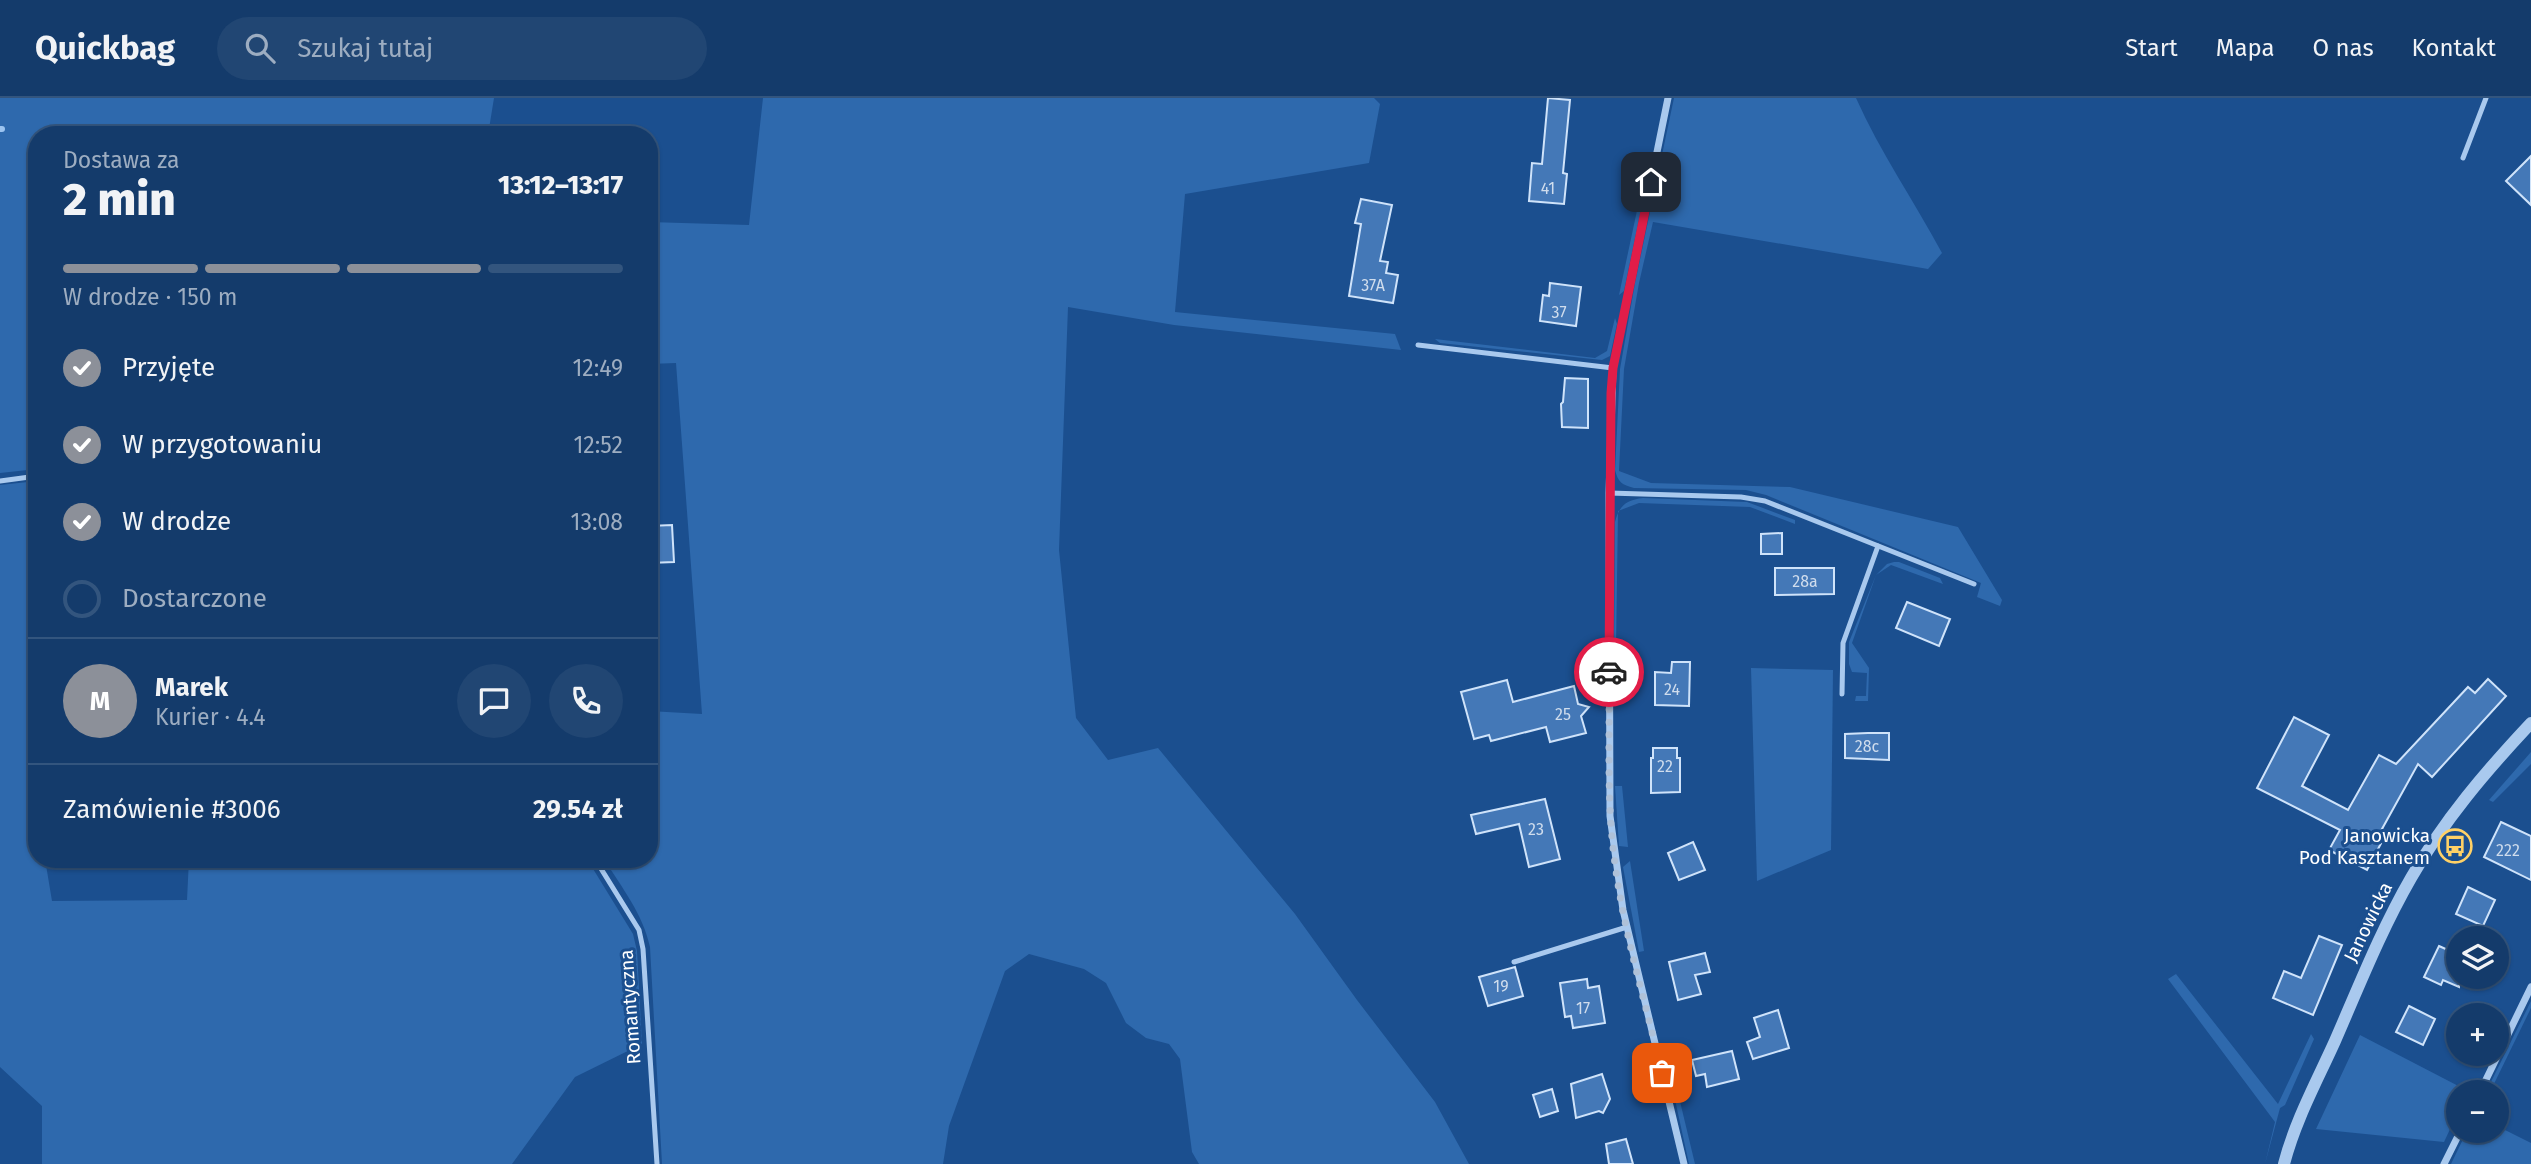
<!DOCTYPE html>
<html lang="pl">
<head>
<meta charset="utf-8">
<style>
	body { margin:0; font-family:"Fira Sans",sans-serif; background:#214673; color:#f1f3f6; height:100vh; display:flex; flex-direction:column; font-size:26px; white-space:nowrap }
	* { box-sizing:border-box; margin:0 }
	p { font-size:23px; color:#9dadc1 }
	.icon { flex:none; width:38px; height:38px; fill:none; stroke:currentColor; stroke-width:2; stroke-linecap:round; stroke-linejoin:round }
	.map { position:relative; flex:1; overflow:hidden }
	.sheet { position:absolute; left:28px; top:28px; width:630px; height:742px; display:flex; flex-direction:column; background:#143b6b; border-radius:28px; box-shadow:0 2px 5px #0004,0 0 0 2px #33557e }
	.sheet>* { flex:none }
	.fabs { position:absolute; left:2446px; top:828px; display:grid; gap:14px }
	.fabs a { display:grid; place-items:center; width:63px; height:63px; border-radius:50%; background:#143b6b; box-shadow:0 2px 5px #0004,0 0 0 2px #33557e; font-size:35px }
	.pin { position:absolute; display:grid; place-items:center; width:60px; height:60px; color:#fff; margin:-30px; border-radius:14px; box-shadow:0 4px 10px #0006 }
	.courier { position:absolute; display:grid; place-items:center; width:70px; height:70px; margin:-35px; border:5px solid #e11d48; border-radius:50%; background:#fff; color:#222; box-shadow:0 2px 9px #0007 }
	.head em { font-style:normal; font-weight:800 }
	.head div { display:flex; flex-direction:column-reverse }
	.head { display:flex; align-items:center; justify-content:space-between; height:119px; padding:0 35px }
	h1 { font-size:46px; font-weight:800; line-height:52px }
	.bar { display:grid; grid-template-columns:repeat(4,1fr); gap:10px 7px; align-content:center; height:84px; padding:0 35px }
	.bar i { height:9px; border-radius:5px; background:#33557e }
	.bar .current { background:#8c9099 }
	.bar p { grid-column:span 4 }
	.line { display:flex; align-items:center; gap:18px; padding:0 35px; border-top:2px solid #33557e }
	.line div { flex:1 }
	.round { display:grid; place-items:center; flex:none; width:74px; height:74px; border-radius:37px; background:#214673 }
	ol { padding:0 35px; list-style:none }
	li { display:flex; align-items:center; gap:21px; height:77px }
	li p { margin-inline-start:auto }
	li .icon { padding:7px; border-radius:50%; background:#8c9099; color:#fff; stroke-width:4 }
	li:last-child { color:#9dadc1 }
	li i { width:38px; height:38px; border:4px solid #33557e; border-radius:50% }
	header { display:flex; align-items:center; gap:42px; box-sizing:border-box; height:98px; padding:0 35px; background:#143b6b; border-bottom:2px solid #33557e }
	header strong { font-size:33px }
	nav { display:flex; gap:38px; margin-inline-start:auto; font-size:24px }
	.search { width:490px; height:63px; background:#214673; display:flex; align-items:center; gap:18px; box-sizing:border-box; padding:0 24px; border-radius:38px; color:#9dadc1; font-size:26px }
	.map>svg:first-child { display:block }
</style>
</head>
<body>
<header>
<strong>Quickbag</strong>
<div class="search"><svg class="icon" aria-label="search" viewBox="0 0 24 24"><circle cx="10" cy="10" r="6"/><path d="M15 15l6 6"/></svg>Szukaj tutaj</div>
<nav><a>Start</a><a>Mapa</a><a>O nas</a><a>Kontakt</a></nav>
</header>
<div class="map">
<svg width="2531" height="1066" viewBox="0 0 2531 1066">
	<rect width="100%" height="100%" fill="#1b4f8f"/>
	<g fill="#2e69ad">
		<polygon points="0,0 494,0 488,37 37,37 37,371 0,375"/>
		<path d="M763,0H1374L1380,6L1369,65L1185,96L1175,214L1395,236L1401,252L1174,227L1068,209L1059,452L1076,620L1108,662L1158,650L1295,816L1357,902L1435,1004L1469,1066H1199L1192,1054L1180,961L1169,946L1146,940L1126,925L1106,885L1084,871L1029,856L1005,873L949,1028L943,1066H662L650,849C643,816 622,790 604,761H649V613L702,616L676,265L649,266V124L749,127Z"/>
		<path d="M1674,0H1856C1880,54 1914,103 1942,155L1928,171L1653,124L1639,185L1624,271L1619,373L1651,385L1790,389L1958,429L2002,502L2000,508L1977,499L1981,485L1766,397L1746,392L1634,390C1622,387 1618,384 1615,372L1620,271L1635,185Z"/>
		<polygon points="1642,89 1644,97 1624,193 1619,197"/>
		<polygon points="1615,220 1617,226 1610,258 1602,262 1440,245 1435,241 1595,260 1607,253"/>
		<polygon points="37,383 37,661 30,663 37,706 37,761 45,761 52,803 187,802 189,761 587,761 633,836 637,853 642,946 575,979 512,1066 42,1066 42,1008 0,969 0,387"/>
		<path d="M1643,400L1747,404L1795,422V426L1750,409L1639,405L1618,413L1616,551L1620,552V564H1616L1614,561L1615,424C1619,408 1626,402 1643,400Z"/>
		<polygon points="1894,464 1899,464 1940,480 1943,486 1891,467 1876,477 1852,545 1869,570 1868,603 1855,603 1856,598 1866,598 1867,575 1852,574 1849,566 1849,544 1876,477 1887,466"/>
		<polygon points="1751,570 1833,572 1831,752 1757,783"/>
		<polygon points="2531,654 2531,666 2493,704 2489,702"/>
		<polygon points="1615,688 1622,688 1628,749 1619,748"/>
		<polygon points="1630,763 1644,853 1639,854 1623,769"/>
		<polygon points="2176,876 2278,1006 2311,936 2314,941 2285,1007 2280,1010 2265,1066 2275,1024 2168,881"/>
		<polygon points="2531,903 2531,910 2490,994 2486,994"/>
		<polygon points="2360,937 2468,993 2459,994 2459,1012 2444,1044 2316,1031"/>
		<polygon points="1672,970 1695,1066 1689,1066 1669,974"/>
		<polygon points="2497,1028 2531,1045 2531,1066 2451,1066 2467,1033 2497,1032"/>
	</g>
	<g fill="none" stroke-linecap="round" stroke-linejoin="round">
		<polyline stroke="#9cc4f0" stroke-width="6" points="0,31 2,31"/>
	</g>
	<g fill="#4478b7" stroke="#cfe3fa" stroke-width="2">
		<polygon points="1548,0 1570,2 1563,75 1567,76 1564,106 1529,103 1532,65 1542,66"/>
		<polygon points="2531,58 2531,107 2506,83"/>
		<polygon points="1361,101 1392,107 1380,163 1388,164 1386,175 1398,177 1393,205 1349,198 1361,126 1355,125"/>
		<polygon points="1550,185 1581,189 1576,228 1540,223 1543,197 1549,198"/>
		<polygon points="1565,280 1588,281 1588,330 1562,329 1561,306 1563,304"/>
		<polygon points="672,427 674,464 649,465 649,428"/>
		<polygon points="1782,435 1782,456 1761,456 1761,436"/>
		<polygon points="1775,470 1834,470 1834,496 1775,497"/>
		<polygon points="1907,504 1950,521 1939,548 1896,530"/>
		<polygon points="1672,564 1690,564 1689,608 1655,607 1655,574 1671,575"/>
		<polygon points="2488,581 2506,598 2432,679 2418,666 2382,731 2387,734 2367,772 2329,752 2340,732 2257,690 2294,619 2329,637 2302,688 2348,712 2379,657 2396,666 2468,589 2475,595"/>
		<polygon points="1507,582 1513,604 1574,588 1578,606 1589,609 1581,618 1586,635 1550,644 1546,629 1491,643 1489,637 1474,641 1461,594"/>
		<polygon points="1868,635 1889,635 1889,662 1845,660 1845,636"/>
		<polygon points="1653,650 1677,650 1677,660 1680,660 1680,694 1651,695 1651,660 1653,660"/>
		<polygon points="1545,701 1560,761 1529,769 1519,726 1476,736 1471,717"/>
		<polygon points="2501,724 2531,738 2531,782 2484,759"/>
		<polygon points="1693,744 1705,772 1679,782 1668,755"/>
		<polygon points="2468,789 2495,802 2483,828 2456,816"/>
		<polygon points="2319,838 2342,847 2313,917 2273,900 2284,873 2301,880"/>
		<polygon points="2439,848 2459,857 2459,889 2443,882 2441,887 2424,879"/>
		<polygon points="1705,855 1710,874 1695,877 1701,896 1678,902 1669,864"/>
		<polygon points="1515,869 1523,898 1488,908 1479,879"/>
		<polygon points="1587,881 1588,890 1599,888 1605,925 1573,930 1571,918 1565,919 1560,885"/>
		<polygon points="2409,908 2435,921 2423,947 2396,934"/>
		<polygon points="1778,912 1789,950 1753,961 1747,944 1760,939 1754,920"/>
		<polygon points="1732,953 1739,981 1707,989 1705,976 1696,978 1692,962"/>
		<polygon points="1602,976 1610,1001 1603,1015 1599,1013 1576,1020 1571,986"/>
		<polygon points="1552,991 1558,1013 1540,1019 1533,997"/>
		<polygon points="1626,1041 1633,1066 1609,1066 1606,1046"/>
	</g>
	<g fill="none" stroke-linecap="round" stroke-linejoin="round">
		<g stroke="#a9c9ee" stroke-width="5">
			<polyline points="2463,60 2486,0"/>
			<polyline points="1418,247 1613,270"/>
			<polyline points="0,383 37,378"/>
			<polyline points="1609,395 1741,399 1765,403 1974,486"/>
			<polyline points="1842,596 1843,545 1878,448"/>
			<polyline points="595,761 639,832 643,851 657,1066"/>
			<polyline points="1514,864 1627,829"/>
		</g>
		<g stroke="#a9c9ee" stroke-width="7">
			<polyline points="1668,0 1613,270 1609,395 1610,718 1623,812 1684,1066"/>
			<polyline points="2480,994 2531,889"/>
			<polyline points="2444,1066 2461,1032"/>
		</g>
		<path stroke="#a9c9ee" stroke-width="12" d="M2284,1066C2295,1023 2317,983 2335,943C2359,888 2381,832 2411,780C2444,722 2486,673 2531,625"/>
	</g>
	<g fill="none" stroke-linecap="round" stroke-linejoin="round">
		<path stroke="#afc1d8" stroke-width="7" stroke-dasharray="0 12.6" d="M1609,574C1610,637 1606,702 1615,766C1624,836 1646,906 1662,975"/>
		<polyline stroke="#e11d48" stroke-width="9" points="1609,574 1611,295 1613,270 1651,84"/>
	</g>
	<defs>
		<symbol id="bus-ring" viewBox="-11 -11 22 22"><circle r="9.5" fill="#1b4f8f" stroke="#ffd166" stroke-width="1.5"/><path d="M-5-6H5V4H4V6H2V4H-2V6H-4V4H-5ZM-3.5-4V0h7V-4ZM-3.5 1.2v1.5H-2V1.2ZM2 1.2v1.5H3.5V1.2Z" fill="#ffd166"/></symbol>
	</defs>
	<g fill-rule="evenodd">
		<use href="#bus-ring" x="2436" y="729" width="38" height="38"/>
	</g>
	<g text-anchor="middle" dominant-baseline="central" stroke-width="6" stroke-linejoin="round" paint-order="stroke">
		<g font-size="16" fill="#d0dded">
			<text x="1548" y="90">41</text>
			<text x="1373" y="187">37A</text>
			<text x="1559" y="214">37</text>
			<text x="1805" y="483">28a</text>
			<text x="1672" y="591">24</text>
			<text x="1563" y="616">25</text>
			<text x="1867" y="648">28c</text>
			<text x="1665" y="668">22</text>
			<text x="1536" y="731">23</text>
			<text x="2508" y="752">222</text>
			<text x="1501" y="888">19</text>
			<text x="1583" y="910">17</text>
		</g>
		<g font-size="19" fill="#fff" stroke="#1b4f8f" text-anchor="end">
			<text x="2430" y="737">Janowicka<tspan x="2430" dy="22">Pod Kasztanem</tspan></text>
		</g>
		<g font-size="19" fill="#fff" stroke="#1b4f8f">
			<text transform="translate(2368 824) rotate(-64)">Janowicka</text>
			<text transform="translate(630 909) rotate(-94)">Romantyczna</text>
		</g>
	</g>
</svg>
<div class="fabs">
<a><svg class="icon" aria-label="layers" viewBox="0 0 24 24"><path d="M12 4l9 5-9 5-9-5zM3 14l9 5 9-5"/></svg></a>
<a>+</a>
<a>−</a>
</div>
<div class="pin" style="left:1662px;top:975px;background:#ea580c"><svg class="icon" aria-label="bag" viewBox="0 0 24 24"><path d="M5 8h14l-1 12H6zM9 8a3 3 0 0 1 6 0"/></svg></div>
<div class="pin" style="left:1651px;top:84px;background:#1f2937"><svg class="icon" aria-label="home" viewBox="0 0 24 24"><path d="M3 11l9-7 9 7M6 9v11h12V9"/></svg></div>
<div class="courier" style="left:1609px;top:574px"><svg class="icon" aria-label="car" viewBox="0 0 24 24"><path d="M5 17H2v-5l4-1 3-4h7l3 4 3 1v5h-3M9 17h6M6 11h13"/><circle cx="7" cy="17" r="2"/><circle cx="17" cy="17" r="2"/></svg></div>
<section class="sheet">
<div class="head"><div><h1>2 min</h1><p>Dostawa za</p></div><em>13:12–13:17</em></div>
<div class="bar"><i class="current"></i><i class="current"></i><i class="current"></i><i></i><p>W drodze · 150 m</p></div>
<ol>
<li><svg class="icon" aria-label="check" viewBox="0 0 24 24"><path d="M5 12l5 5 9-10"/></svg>Przyjęte<p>12:49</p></li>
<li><svg class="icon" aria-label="check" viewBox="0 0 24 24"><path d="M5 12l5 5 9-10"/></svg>W przygotowaniu<p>12:52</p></li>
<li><svg class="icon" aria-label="check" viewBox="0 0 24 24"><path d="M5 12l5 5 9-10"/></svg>W drodze<p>13:08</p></li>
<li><i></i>Dostarczone</li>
</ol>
<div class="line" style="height:126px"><b class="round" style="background:#8c9099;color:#fff">M</b><div><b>Marek</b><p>Kurier · 4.4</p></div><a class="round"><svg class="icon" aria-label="chat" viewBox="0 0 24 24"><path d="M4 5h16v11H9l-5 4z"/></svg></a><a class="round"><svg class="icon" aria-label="phone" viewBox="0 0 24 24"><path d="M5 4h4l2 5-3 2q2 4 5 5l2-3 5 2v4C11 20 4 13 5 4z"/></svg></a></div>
<div class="line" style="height:91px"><div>Zamówienie #3006</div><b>29.54 zł</b></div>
</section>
</div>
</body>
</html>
